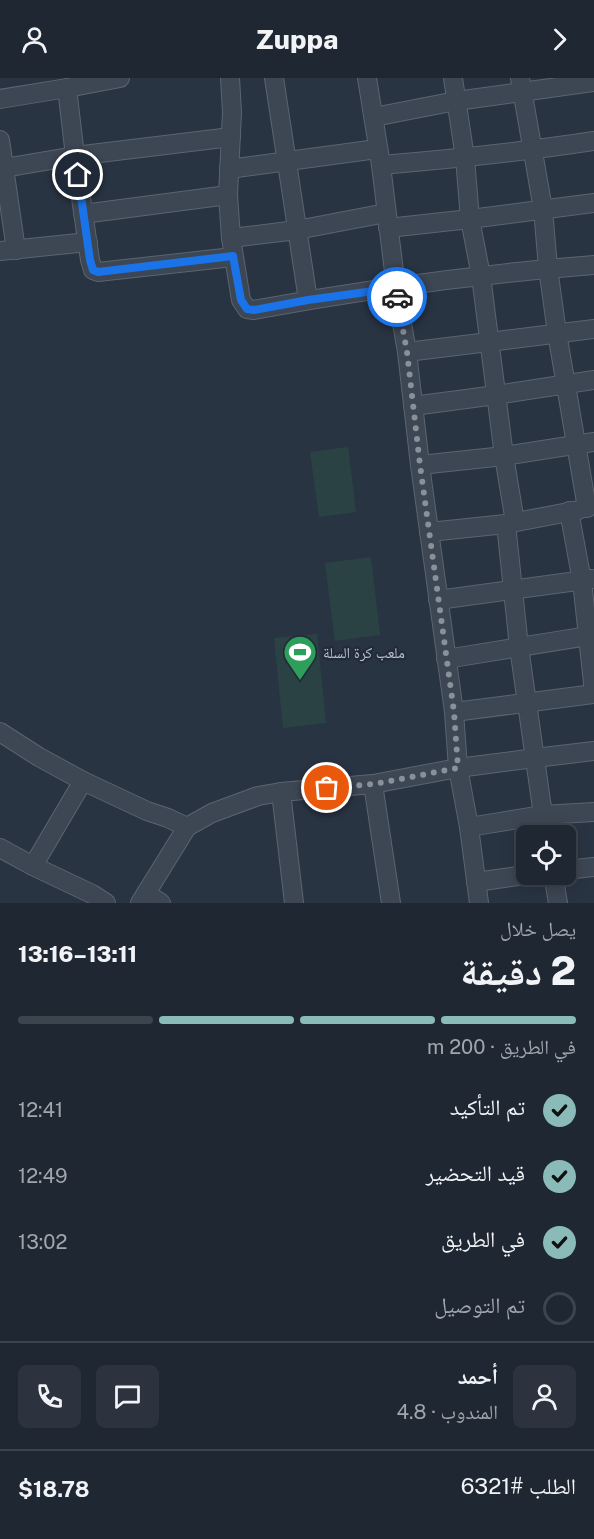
<!DOCTYPE html>
<html lang="ar">
<head>
<meta charset="utf-8">
<style>
	body { margin:0; font-family:"Public Sans","Noto Naskh Arabic",sans-serif; background:#2c333e; color:#f1f3f6; direction:rtl; height:100vh; display:flex; flex-direction:column; font-size:22px; white-space:nowrap }
	* { box-sizing:border-box; margin:0 }
	p { font-size:20px; color:#a1a5ac }
	.icon { flex:none; width:33px; height:33px; fill:none; stroke:currentColor; stroke-width:2; stroke-linecap:round; stroke-linejoin:round }
	.map { position:relative; height:825px; overflow:hidden; direction:ltr }
	.details { display:flex; flex-direction:column; background:#1f2732; flex:1 }
	.details>* { flex:none }
	.tools { position:absolute; left:516px; top:747px; display:grid; gap:12px }
	.tools a { display:grid; place-items:center; width:60px; height:60px; border-radius:9px; background:#1f2732; box-shadow:0 3px 15px #0003,0 0 0 2px #3c444d; font-size:30px }
	.pin { position:absolute; display:grid; place-items:center; width:51px; height:51px; color:#fff; margin:-26px; border:3px solid #fff; border-radius:50%; box-shadow:0 2px 6px #0007 }
	.courier { position:absolute; display:grid; place-items:center; width:60px; height:60px; margin:-30px; border:4px solid #1a73e8; border-radius:50%; background:#fff; color:#222; box-shadow:0 2px 8px #0007 }
	.summary em { font-style:normal; font-weight:800 }
	.summary div { display:flex; flex-direction:column-reverse }
	.summary { display:flex; align-items:center; justify-content:space-between; height:102px; padding:0 18px }
	h1 { font-size:39px; font-weight:800; line-height:45px }
	.bar { display:grid; grid-template-columns:repeat(4,1fr); gap:9px 6px; align-content:center; height:72px; padding:0 18px }
	.bar i { height:8px; border-radius:4px; background:#3c444d }
	.bar .current { background:#8bbbb9 }
	.bar p { grid-column:span 4 }
	.line { display:flex; align-items:center; gap:15px; padding:0 18px; border-top:2px solid #3c444d }
	.line div { flex:1 }
	.round { display:grid; place-items:center; flex:none; width:63px; height:63px; border-radius:9px; background:#2c333e }
	ol { padding:0 18px; list-style:none }
	li { display:flex; align-items:center; gap:18px; height:66px }
	li p { margin-inline-start:auto }
	li .icon { padding:6px; border-radius:50%; background:#8bbbb9; color:#111; stroke-width:4 }
	li:last-child { color:#a1a5ac }
	li i { width:33px; height:33px; border:3px solid #3c444d; border-radius:50% }
	header { display:flex; justify-content:space-between; align-items:center; height:78px; padding:0 18px; background:#1f2732; font-size:27px; font-weight:800 }
	.map>svg:first-child { display:block }
</style>
</head>
<body>
<header><svg class="icon" aria-label="forward" viewBox="0 0 24 24"><path d="M9 5l7 7-7 7"/></svg>Zuppa<svg class="icon" aria-label="person" viewBox="0 0 24 24"><circle cx="12" cy="8" r="4"/><path d="M4 21q1-7 8-7t8 7"/></svg></header>
<div class="map">
<svg width="594" height="825" viewBox="0 0 594 825">
	<rect width="100%" height="100%" fill="#293443"/>
	<g fill="#2b4244">
		<polygon points="348,369 356,434 319,439 310,374"/>
		<polygon points="371,479 380,557 335,563 325,485"/>
		<polygon points="317,556 326,645 283,650 274,560"/>
	</g>
	<g fill="none" stroke-linecap="round" stroke-linejoin="round">
		<defs>
			<g id="minor">
				<path d="M230,0L232,34L228,117L231,160L241,222L247,231L254,232C366,211 480,196 594,187"/>
				<polyline points="274,0 308,222"/>
				<polyline points="367,0 381,87 396,210 407,274 420,387 454,634 458,690 469,749 479,825"/>
				<polyline points="453,0 465,80 470,141 481,198 504,378 515,444"/>
				<polyline points="520,0 543,131 548,190 557,255 587,430"/>
				<polyline points="67,10 75,78 90,182 93,192 98,194 233,179"/>
				<polyline points="0,21 67,10 120,0"/>
				<polyline points="374,39 456,23 594,4"/>
				<polyline points="0,62 16,172"/>
				<path d="M381,87C452,81 523,74 594,63"/>
				<polyline points="4,90 75,78 231,59"/>
				<polyline points="229,91 377,71"/>
				<polyline points="83,136 228,117"/>
				<polyline points="388,150 470,141 594,125"/>
				<polyline points="231,160 297,152 386,135"/>
				<polyline points="0,173 88,164"/>
				<polyline points="407,274 594,251"/>
				<polyline points="413,328 496,317 594,302"/>
				<polyline points="420,387 504,378 594,364"/>
				<polyline points="569,433 582,503 594,614"/>
				<polyline points="506,446 519,569 546,758"/>
				<polyline points="429,454 506,446 579,432"/>
				<polyline points="438,522 592,501"/>
				<polyline points="446,581 594,557"/>
				<polyline points="454,634 594,616"/>
				<polyline points="0,654 39,679 83,703 147,733 168,740 187,749"/>
				<polyline points="373,706 391,825"/>
				<polyline points="281,714 294,825"/>
				<polyline points="469,749 542,737 594,734"/>
				<polyline points="0,770 33,788 92,816 106,825"/>
				<polyline points="33,788 83,703"/>
				<polyline points="566,792 594,789"/>
				<polyline points="553,796 558,825"/>
				<polyline points="476,804 531,796"/>
				<polyline points="146,815 161,825"/>
				<polyline points="140,825 187,749 212,735 258,718 281,714 373,706 458,690 535,680 594,673"/>
			</g>
		</defs>
		<use href="#minor" stroke="#5c6470" stroke-width="20"/>
		<use href="#minor" stroke="#3d4653" stroke-width="18"/>
	</g>
	<g fill="none" stroke-linecap="round" stroke-linejoin="round">
		<polyline stroke="#88909c" stroke-width="6" stroke-dasharray="0 10.8" points="327,710 374,706 458,690 454,634 420,387 407,274 397,219"/>
		<polyline stroke="#1a73e8" stroke-width="8" points="78,97 90,182 93,192 98,194 233,178 241,222 247,231 254,232 308,222 396,210 397,219"/>
	</g>
	<defs>
		<symbol id="stadium-pin" viewBox="-11 -11 22 30"><path d="M0 17L-7.5 6A9.5 9.5 0 1 1 7.5 6Z" fill="#2e9e5b" stroke="#222b38"/><path d="M0-5a6.5 5 0 1 0 0 10a6.5 5 0 1 0 0-10ZM-3.5-1.8h7v3.6h-7Z" fill="#fff"/></symbol>
	</defs>
	<g fill-rule="evenodd">
		<use href="#stadium-pin" x="281" y="555" width="38" height="52"/>
	</g>
	<g text-anchor="middle" dominant-baseline="central" stroke-width="4.5" stroke-linejoin="round" paint-order="stroke">
		<g font-size="15" fill="#bbc2cc" stroke="#222b38" text-anchor="start">
			<text x="323" y="574">ملعب كرة السلة</text>
		</g>
	</g>
</svg>
<div class="tools">
<a><svg class="icon" aria-label="locate" viewBox="0 0 24 24"><circle cx="12" cy="12" r="6"/><path d="M12 2v4M12 18v4M2 12h4M18 12h4"/></svg></a>
</div>
<div class="pin" style="left:327px;top:710px;background:#ea580c"><svg class="icon" aria-label="bag" viewBox="0 0 24 24"><path d="M5 8h14l-1 12H6zM9 8a3 3 0 0 1 6 0"/></svg></div>
<div class="pin" style="left:78px;top:97px;background:#1f2937"><svg class="icon" aria-label="home" viewBox="0 0 24 24"><path d="M3 11l9-7 9 7M6 9v11h12V9"/></svg></div>
<div class="courier" style="left:397px;top:219px"><svg class="icon" aria-label="car" viewBox="0 0 24 24"><path d="M5 17H2v-5l4-1 3-4h7l3 4 3 1v5h-3M9 17h6M6 11h13"/><circle cx="7" cy="17" r="2"/><circle cx="17" cy="17" r="2"/></svg></div>
</div>
<section class="details">
<div class="summary"><div><h1>2 دقيقة</h1><p>يصل خلال</p></div><em>13:11–13:16</em></div>
<div class="bar"><i class="current"></i><i class="current"></i><i class="current"></i><i></i><p>في الطريق · 200 m</p></div>
<ol>
<li><svg class="icon" aria-label="check" viewBox="0 0 24 24"><path d="M5 12l5 5 9-10"/></svg>تم التأكيد<p>12:41</p></li>
<li><svg class="icon" aria-label="check" viewBox="0 0 24 24"><path d="M5 12l5 5 9-10"/></svg>قيد التحضير<p>12:49</p></li>
<li><svg class="icon" aria-label="check" viewBox="0 0 24 24"><path d="M5 12l5 5 9-10"/></svg>في الطريق<p>13:02</p></li>
<li><i></i>تم التوصيل</li>
</ol>
<div class="line" style="height:108px"><a class="round"><svg class="icon" aria-label="person" viewBox="0 0 24 24"><circle cx="12" cy="8" r="4"/><path d="M4 21q1-7 8-7t8 7"/></svg></a><div><b>أحمد</b><p>المندوب · 4.8</p></div><a class="round"><svg class="icon" aria-label="chat" viewBox="0 0 24 24"><path d="M4 5h16v11H9l-5 4z"/></svg></a><a class="round"><svg class="icon" aria-label="phone" viewBox="0 0 24 24"><path d="M5 4h4l2 5-3 2q2 4 5 5l2-3 5 2v4C11 20 4 13 5 4z"/></svg></a></div>
<div class="line" style="height:78px"><div>الطلب #6321</div><b>$18.78</b></div>
</section>
</body>
</html>
